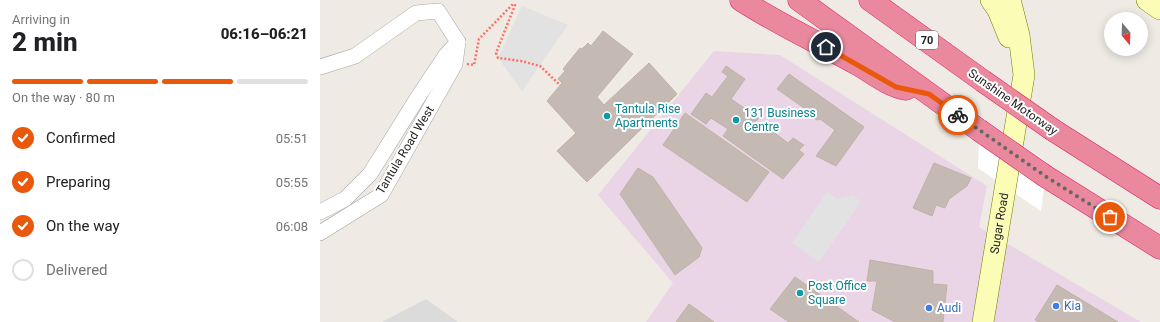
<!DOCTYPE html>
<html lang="en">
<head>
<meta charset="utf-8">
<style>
	body { margin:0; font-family:Roboto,sans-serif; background:#f2f2f2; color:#202124; height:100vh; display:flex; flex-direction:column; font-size:15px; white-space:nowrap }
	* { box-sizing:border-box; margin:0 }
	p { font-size:13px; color:#757577 }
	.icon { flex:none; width:22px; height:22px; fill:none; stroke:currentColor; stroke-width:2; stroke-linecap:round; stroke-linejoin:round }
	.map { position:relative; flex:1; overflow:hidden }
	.sheet { display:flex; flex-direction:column; background:#fff; width:320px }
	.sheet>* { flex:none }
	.needle { width:26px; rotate:161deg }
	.buttons { position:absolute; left:784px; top:12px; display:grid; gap:8px }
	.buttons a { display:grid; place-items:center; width:44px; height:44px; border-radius:50%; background:#fff; box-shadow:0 2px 10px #0003; font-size:20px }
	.pin { position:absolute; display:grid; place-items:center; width:34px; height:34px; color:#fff; margin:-17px; border:2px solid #fff; border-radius:50%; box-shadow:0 1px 4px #0007 }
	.courier { position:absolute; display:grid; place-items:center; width:40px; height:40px; margin:-20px; border:3px solid #ea580c; border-radius:50%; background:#fff; color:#222; box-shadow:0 1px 5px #0007 }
	.overview em { font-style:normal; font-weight:800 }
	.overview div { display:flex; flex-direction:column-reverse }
	.overview { display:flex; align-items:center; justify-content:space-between; height:68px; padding:0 12px }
	h1 { font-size:26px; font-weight:800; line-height:30px }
	.bar { display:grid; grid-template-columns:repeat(4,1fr); gap:6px 4px; align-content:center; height:48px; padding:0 12px }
	.bar i { height:5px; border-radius:3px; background:#e0e0e0 }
	.bar .active { background:#ea580c }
	.bar p { grid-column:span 4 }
	ol { padding:0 12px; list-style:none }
	li { display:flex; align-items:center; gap:12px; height:44px }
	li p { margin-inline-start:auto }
	li .icon { padding:4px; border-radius:50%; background:#ea580c; color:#fff; stroke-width:4 }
	li:last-child { color:#757577 }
	li i { width:22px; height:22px; border:2px solid #e0e0e0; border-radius:50% }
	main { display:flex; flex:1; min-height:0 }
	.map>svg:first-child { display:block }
</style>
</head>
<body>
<main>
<section class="sheet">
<div class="overview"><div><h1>2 min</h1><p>Arriving in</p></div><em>06:16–06:21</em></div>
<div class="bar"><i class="active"></i><i class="active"></i><i class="active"></i><i></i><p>On the way · 80 m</p></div>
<ol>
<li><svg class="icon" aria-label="check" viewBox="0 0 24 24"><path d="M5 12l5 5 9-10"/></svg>Confirmed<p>05:51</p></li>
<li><svg class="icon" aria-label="check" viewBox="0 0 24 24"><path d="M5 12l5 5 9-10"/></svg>Preparing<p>05:55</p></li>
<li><svg class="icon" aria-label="check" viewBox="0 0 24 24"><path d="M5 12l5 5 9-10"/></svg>On the way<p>06:08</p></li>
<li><i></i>Delivered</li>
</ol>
</section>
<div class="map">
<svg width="840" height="322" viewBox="0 0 840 322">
	<rect width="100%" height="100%" fill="#efebe4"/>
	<polygon fill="#dcdbdb" points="106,299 138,322 62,322"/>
	<polygon fill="#e9d5e6" points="394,51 460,55 667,186 659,227 821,322 326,322 353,283 278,195"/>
	<g fill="#e2e2e2">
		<polygon points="202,6 248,25 202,91 178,58"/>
		<polygon points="507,192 517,199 533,195 541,202 499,262 472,243"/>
	</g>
	<polygon fill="#fff" points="660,116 727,162 721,211 658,168"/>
	<g fill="#c4bab3" stroke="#c2b1a5">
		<polygon points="283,31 313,54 277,97 284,105 329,63 357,94 267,182 237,151 256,133 227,101 242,83 238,79 245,71 243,69 260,48 262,49 268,43 271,46"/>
		<polygon points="406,66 425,79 411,99 439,118 434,123 446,131 448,128 468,143 473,138 484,145 479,150 484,154 463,179 403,136 408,129 391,118 386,124 371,114 386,93 392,97 408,76 402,72"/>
		<polygon points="469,74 544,127 516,166 496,156 515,130 500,119 497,120 488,114 487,110 457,89"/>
		<polygon points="365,113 449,172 427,202 343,145"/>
		<polygon points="614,163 651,178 647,186 629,199 625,208 616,205 612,216 593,208"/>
		<polygon points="318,168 333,177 382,248 379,257 355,275 300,194"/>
		<polygon points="550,260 613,271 613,284 627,285 623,322 575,322 552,310 557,281 547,281"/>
		<polygon points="475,277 539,322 469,322 450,309"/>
		<polygon points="737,285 798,322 719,322 715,320"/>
		<polygon points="369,304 394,322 356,322"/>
	</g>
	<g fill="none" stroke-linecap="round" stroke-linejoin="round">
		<defs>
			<g id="minor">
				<polyline points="0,67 35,56 96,13 118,11 138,42 135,64 61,195 0,233"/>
				<polyline points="0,212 25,199 50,174 98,97 126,55 138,42"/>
			</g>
			<g id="secondary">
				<polyline points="671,0 678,10 689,37"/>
				<polyline points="827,0 840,9"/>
				<path id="s1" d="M663,322L704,75L699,35L690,0"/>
			</g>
			<g id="motorway">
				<path d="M421,0C458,24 499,43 537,64C553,73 568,86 586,89"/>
				<polyline points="479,0 659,130"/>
				<polyline points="550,0 663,81"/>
				<polyline points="733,130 840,198"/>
				<polyline points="725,176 840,248"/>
			</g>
		</defs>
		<use href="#minor" stroke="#a5a5a5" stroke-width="16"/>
		<use href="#secondary" stroke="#707901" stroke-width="22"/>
		<use href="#motorway" stroke="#e01e67" stroke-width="23"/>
		<polyline stroke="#fe7066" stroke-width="2.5" stroke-dasharray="2 2" stroke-linecap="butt" points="147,64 154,65 159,39 193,4 195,5 176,53 178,58 201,61 220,66 240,85"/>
		<use href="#minor" stroke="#fff" stroke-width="15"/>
		<use href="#secondary" stroke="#fbfcb6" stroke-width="21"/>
		<use href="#motorway" stroke="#ea889e" stroke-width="22"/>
		<defs>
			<g id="motorway-bridge">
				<polyline points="663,81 733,130"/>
				<polyline points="659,130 725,176"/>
			</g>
		</defs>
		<use href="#motorway-bridge" stroke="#e01e67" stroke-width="23" stroke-linecap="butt"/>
		<use href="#motorway-bridge" stroke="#ea889e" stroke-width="22"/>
	</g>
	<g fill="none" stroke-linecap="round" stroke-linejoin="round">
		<polyline stroke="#676663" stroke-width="4" stroke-dasharray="0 7.2" points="638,115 725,176 790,217"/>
		<polyline stroke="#ea580c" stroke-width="5" points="506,47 576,87 609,94 638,115"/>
	</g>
	<g fill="#0f9aa8" stroke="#fff" stroke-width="1.5">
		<circle cx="287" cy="116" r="4"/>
		<circle cx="416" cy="120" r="4"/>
		<circle cx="480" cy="293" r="4"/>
	</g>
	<g fill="#3f7fe0" stroke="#fff" stroke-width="1.5">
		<circle cx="736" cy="306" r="4"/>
		<circle cx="609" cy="308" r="4"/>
	</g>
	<g text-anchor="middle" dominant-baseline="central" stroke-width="4" stroke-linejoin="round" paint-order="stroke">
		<rect fill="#fff" stroke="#626262" stroke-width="1" x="596" y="31" width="22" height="18" rx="3"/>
		<g font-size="11" font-weight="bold" fill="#1e1e1e">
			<text x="607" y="40">70</text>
		</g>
		<g font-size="12" fill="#1e1e1e" stroke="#fff">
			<text transform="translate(693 102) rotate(35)">Sunshine Motorway</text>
			<text transform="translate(85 150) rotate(-59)">Tantula Road West</text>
			<text stroke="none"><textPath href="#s1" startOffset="100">Sugar Road</textPath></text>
		</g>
		<g font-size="12" fill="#0d838f" stroke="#fff" text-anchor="start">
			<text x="295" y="109">Tantula Rise<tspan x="295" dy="14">Apartments</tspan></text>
			<text x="424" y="113">131 Business<tspan x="424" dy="14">Centre</tspan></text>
			<text x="488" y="286">Post Office<tspan x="488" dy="14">Square</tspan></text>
		</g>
		<g font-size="12" fill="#366cbe" stroke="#fff" text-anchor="start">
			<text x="744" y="306">Kia</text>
			<text x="617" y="308">Audi</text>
		</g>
	</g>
</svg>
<div class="buttons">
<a><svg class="needle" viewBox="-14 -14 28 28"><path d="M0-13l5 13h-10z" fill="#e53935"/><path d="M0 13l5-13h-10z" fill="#757577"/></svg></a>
</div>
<div class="pin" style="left:790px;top:217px;background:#ea580c"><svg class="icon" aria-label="bag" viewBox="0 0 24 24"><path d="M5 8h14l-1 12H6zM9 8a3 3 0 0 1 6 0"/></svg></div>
<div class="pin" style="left:506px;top:47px;background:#1f2937"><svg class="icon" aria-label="home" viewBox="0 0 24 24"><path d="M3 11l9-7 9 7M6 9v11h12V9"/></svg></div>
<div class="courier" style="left:638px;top:115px"><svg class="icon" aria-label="bike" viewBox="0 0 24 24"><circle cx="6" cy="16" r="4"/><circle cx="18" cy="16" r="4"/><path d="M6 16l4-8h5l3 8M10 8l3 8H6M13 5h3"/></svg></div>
</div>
</main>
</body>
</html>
